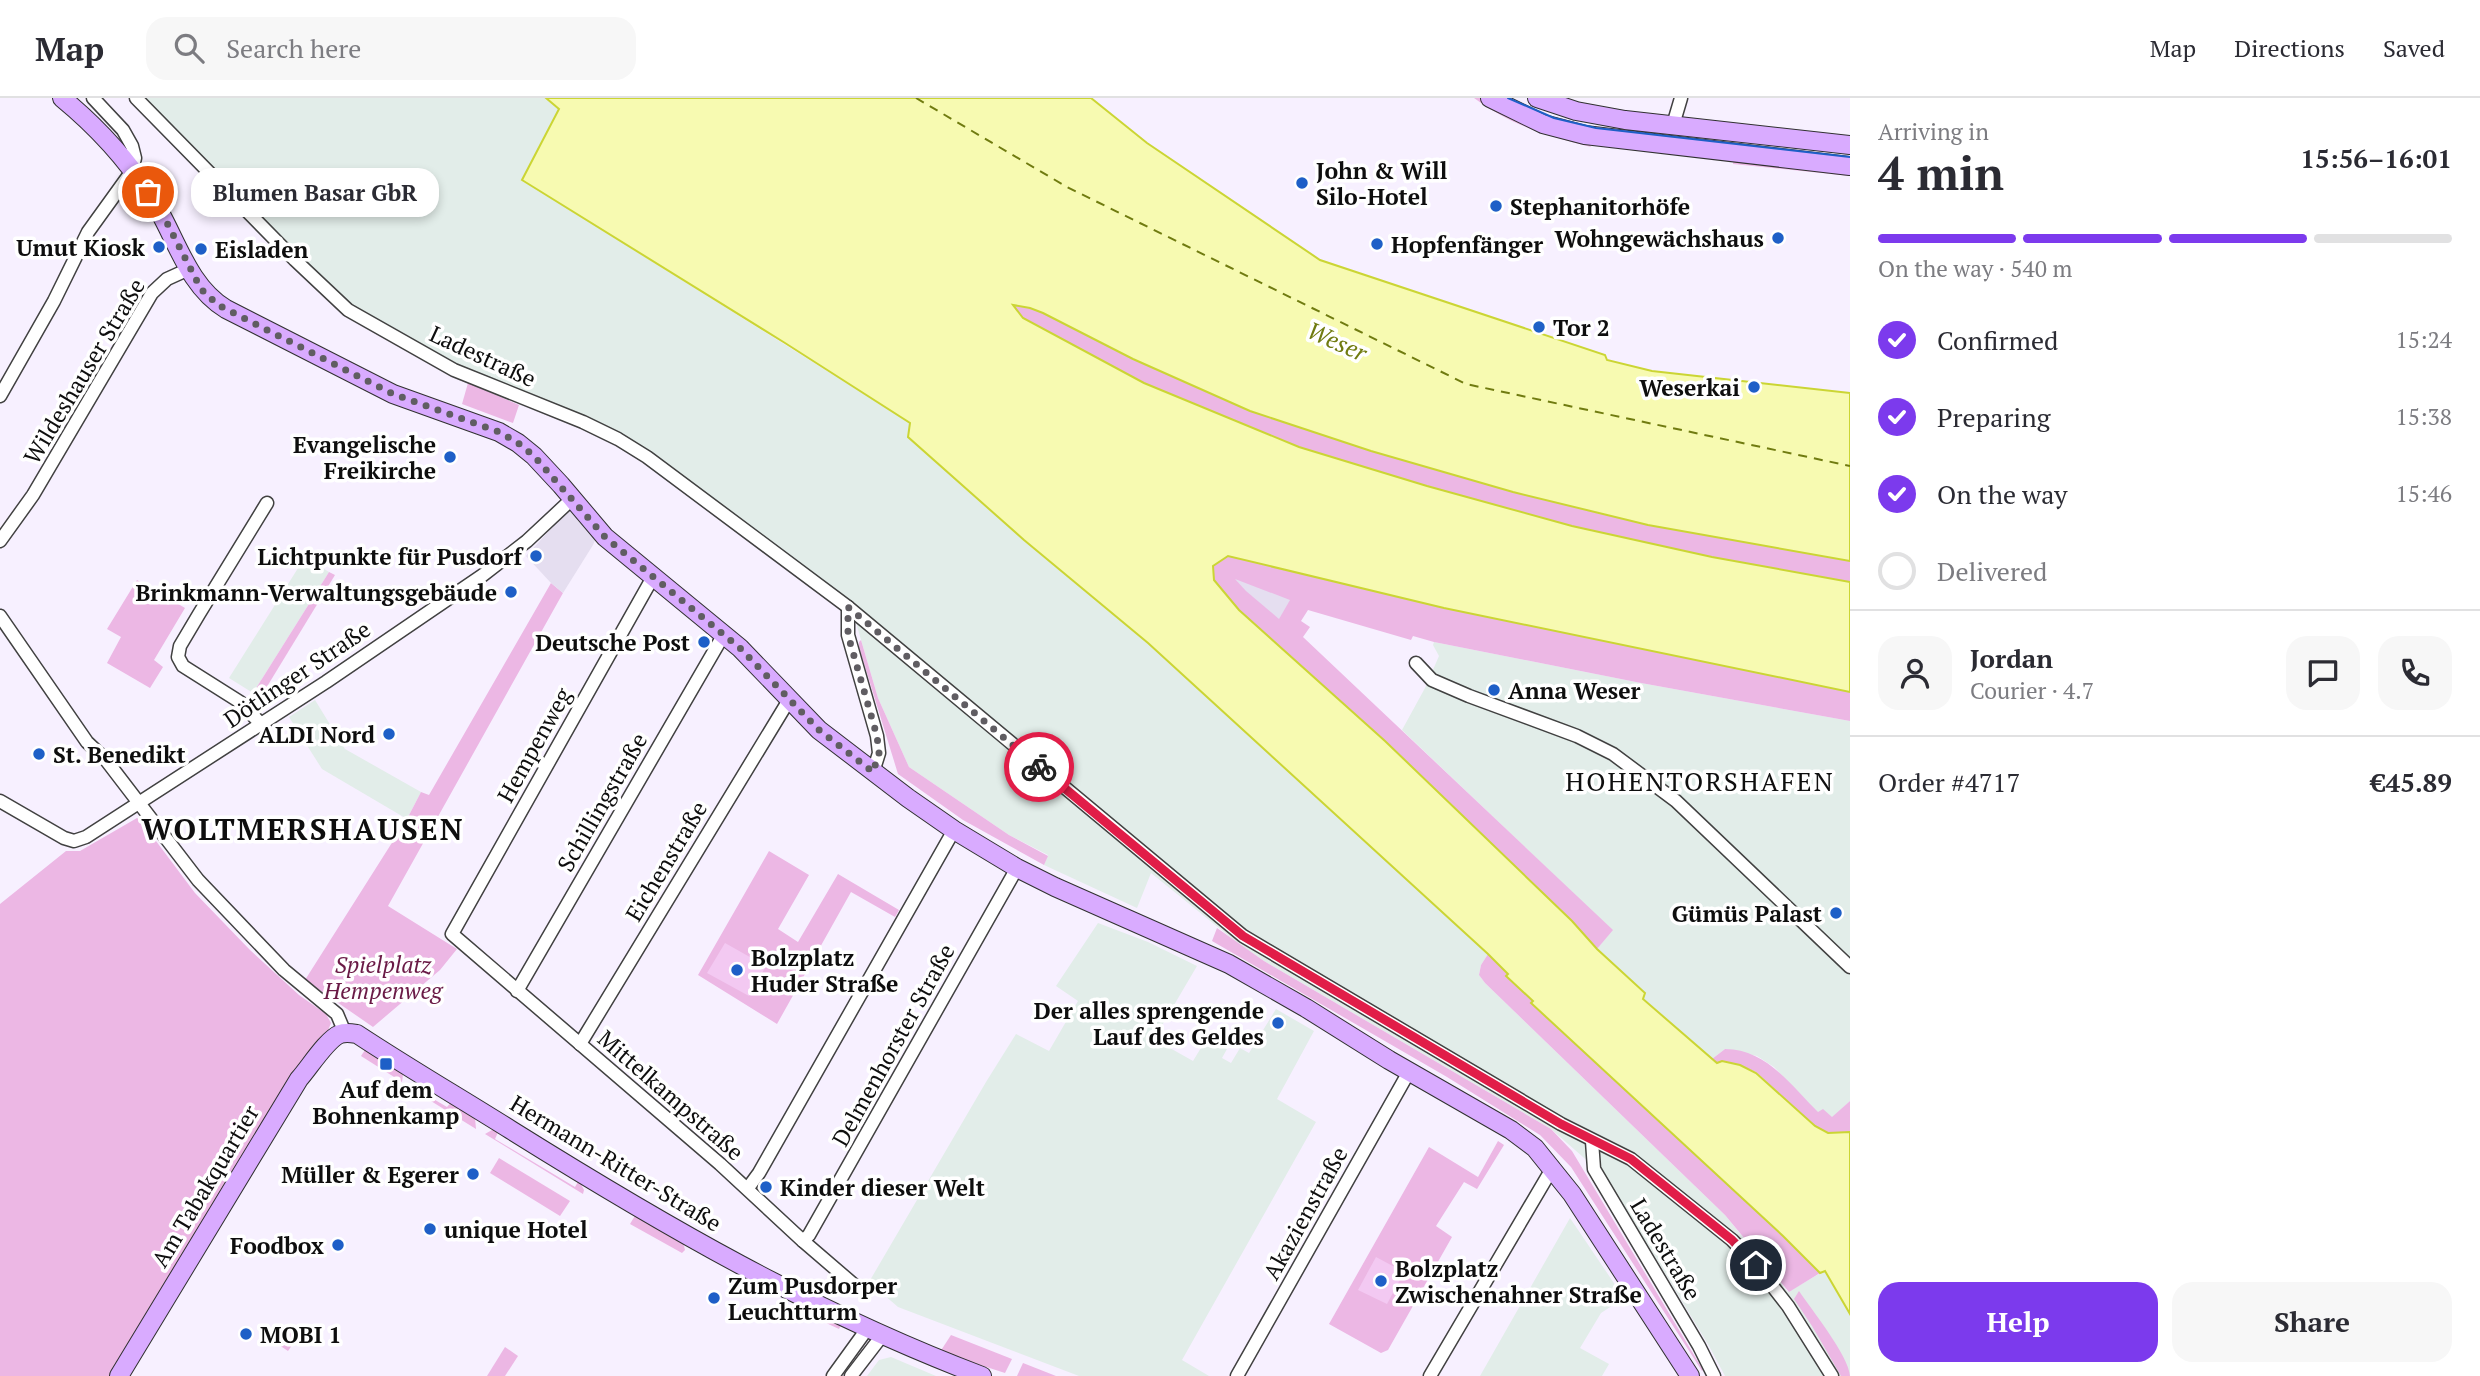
<!DOCTYPE html>
<html lang="en">
<head>
<meta charset="utf-8">
<style>
	body { margin:0; font-family:"PT Serif",serif; background:#f7f7f7; color:#2b2b33; height:100vh; display:flex; flex-direction:column; font-size:26px; white-space:nowrap }
	* { box-sizing:border-box; margin:0 }
	p { font-size:23px; color:#7c7c81 }
	.icon { flex:none; width:38px; height:38px; fill:none; stroke:currentColor; stroke-width:2; stroke-linecap:round; stroke-linejoin:round }
	.map { position:relative; flex:1; overflow:hidden }
	.details { display:flex; flex-direction:column; background:#fff; width:630px }
	.details>* { flex:none }
	.pin { position:absolute; display:grid; place-items:center; width:60px; height:60px; color:#fff; margin:-30px; border:4px solid #fff; border-radius:50%; box-shadow:0 2px 7px #0007 }
	.courier { position:absolute; display:grid; place-items:center; width:70px; height:70px; margin:-35px; border:5px solid #e11d48; border-radius:50%; background:#fff; color:#222; box-shadow:0 2px 9px #0007 }
	.bubble { position:absolute; height:49px; border-radius:21px; background:#fff; box-shadow:0 4px 10px #0003; font-size:23px; font-weight:700; line-height:49px; text-align:center }
	.overview em { font-style:normal; font-weight:700 }
	.overview div { display:flex; flex-direction:column-reverse }
	.overview { display:flex; align-items:center; justify-content:space-between; height:119px; padding:0 28px }
	h1 { font-size:46px; font-weight:700; line-height:52px }
	.bar { display:grid; grid-template-columns:repeat(4,1fr); gap:10px 7px; align-content:center; height:84px; padding:0 28px }
	.bar i { height:9px; border-radius:5px; background:#e1e1e2 }
	.bar .active { background:#7c3aed }
	.bar p { grid-column:span 4 }
	.line { display:flex; align-items:center; gap:18px; padding:0 28px; border-top:2px solid #e1e1e2 }
	.line div { flex:1 }
	.round { display:grid; place-items:center; flex:none; width:74px; height:74px; border-radius:21px; background:#f7f7f7 }
	ol { padding:0 28px; list-style:none }
	li { display:flex; align-items:center; gap:21px; height:77px }
	li p { margin-inline-start:auto }
	li .icon { padding:7px; border-radius:50%; background:#7c3aed; color:#fff; stroke-width:4 }
	li:last-child { color:#7c7c81 }
	li i { width:38px; height:38px; border:4px solid #e1e1e2; border-radius:50% }
	.action { display:flex; gap:14px; margin-top:auto; padding:14px 28px }
	.action a { flex:1; height:80px; border-radius:21px; background:#7c3aed; color:#fff; font-size:28px; font-weight:700; line-height:80px; text-align:center }
	.action a+a { background:#f7f7f7; color:#2b2b33 }
	header { display:flex; align-items:center; gap:42px; box-sizing:border-box; height:98px; padding:0 35px; background:#fff; border-bottom:2px solid #e1e1e2 }
	header strong { font-size:33px }
	nav { display:flex; gap:38px; margin-inline-start:auto; font-size:24px }
	.search { width:490px; height:63px; background:#f7f7f7; display:flex; align-items:center; gap:18px; box-sizing:border-box; padding:0 24px; border-radius:21px; color:#7c7c81; font-size:26px }
	main { display:flex; flex:1; min-height:0 }
	.map>svg:first-child { display:block }
</style>
</head>
<body>
<header>
<strong>Map</strong>
<div class="search"><svg class="icon" aria-label="search" viewBox="0 0 24 24"><circle cx="10" cy="10" r="6"/><path d="M15 15l6 6"/></svg>Search here</div>
<nav><a>Map</a><a>Directions</a><a>Saved</a></nav>
</header>
<main>
<div class="map">
<svg width="1850" height="1278" viewBox="0 0 1850 1278">
	<rect width="100%" height="100%" fill="#f7f0ff"/>
	<g fill="#e2ede9">
		<polygon points="131,0 546,0 559,10 522,82 910,325 908,339 1024,442 1148,545 1488,856 1481,867 1479,877 1485,885 1725,1117 1788,1194 1824,1173 1850,1216 1850,1278 1725,1278 1709,1248 1607,1080 1551,1031 1264,863 1235,843 1151,775 1137,810 1044,767 1048,757 1009,737 909,669 878,600 854,518 617,343 453,273 346,213"/>
		<polygon points="305,459 329,474 253,595 229,580"/>
		<polygon points="1434,544 1641,585 1850,623 1850,1003 1832,1020 1818,1015 1774,969 1757,958 1725,951 1712,961 1643,900 1645,895 1597,851 1612,832 1402,632 1425,590 1439,558 1433,547"/>
		<polygon points="315,602 345,651 421,694 407,721 322,671 289,619"/>
		<polygon points="1098,825 1148,844 1197,868 1154,941 1193,963 1207,940 1227,951 1222,960 1231,965 1240,950 1249,955 1276,911 1314,933 1277,1001 1316,1024 1182,1262 1209,1278 1079,1278 898,1209 869,1184 986,984 1016,936 1049,953 1078,903 1056,888"/>
		<polygon points="1570,1120 1624,1200 1601,1215 1580,1250 1609,1266 1602,1278 1480,1278"/>
		<polygon points="891,1259 936,1278 867,1278 879,1262"/>
	</g>
	<g fill="#ecb7e4">
		<path d="M1474,0H1482L1587,42L1591,49C1547,38 1510,27 1474,0Z"/>
		<polygon points="1734,59 1850,72 1850,78 1733,66"/>
		<polygon points="1012,206 1030,210 1043,215 1133,261 1250,313 1371,353 1513,394 1648,427 1850,463 1850,484 1712,459 1572,428 1427,388 1299,349 1144,285 1023,220"/>
		<polygon points="468,285 519,307 513,325 462,306"/>
		<polygon points="1228,458 1444,510 1850,594 1850,623 1641,585 1434,544 1413,538 1411,542 1308,512 1301,523 1310,529 1303,539 1613,832 1597,851 1572,823 1385,643 1239,512 1214,482 1213,468"/>
		<polygon points="329,474 335,477 257,605 250,600"/>
		<polygon points="137,482 185,510 154,562 163,569 150,590 107,565 121,539 107,531"/>
		<polygon points="551,485 563,495 388,808 457,851 440,872 373,929 305,882 407,721 421,694 429,697"/>
		<polygon points="861,542 878,600 909,669 1009,737 1048,758 1044,767 963,722 898,676 859,549 859,544"/>
		<polygon points="137,720 141,723 195,795 250,852 299,897 326,916 331,925 327,935 111,1278 0,1278 0,806 66,753 80,753"/>
		<polygon points="769,753 809,777 778,831 798,844 838,776 899,812 895,819 851,794 777,926 698,877"/>
		<polygon points="1217,830 1264,863 1551,1031 1572,1053 1703,1272 1702,1273 1571,1069 1540,1037 1447,979 1212,843"/>
		<polygon points="1488,856 1509,876 1507,879 1533,903 1532,906 1783,1138 1820,1175 1789,1194 1725,1117 1485,885 1479,877 1481,867"/>
		<polygon points="367,949 400,972 403,977 402,984 361,958"/>
		<path d="M1725,951C1766,951 1791,987 1818,1014L1823,1011L1832,1019L1850,1003V1034L1828,1036L1815,1028L1756,974L1740,967L1722,963L1717,965L1712,961Z"/>
		<polygon points="416,986 425,987 420,993 447,1009 452,1003 475,1020 476,1031 410,990"/>
		<polygon points="492,1032 499,1032 495,1041 575,1089 579,1082 584,1092 583,1096 485,1036"/>
		<polygon points="1498,1043 1504,1047 1477,1091 1464,1084 1436,1128 1452,1139 1388,1252 1381,1255 1329,1226 1429,1049 1478,1079"/>
		<polygon points="499,1060 570,1103 560,1118 490,1075"/>
		<polygon points="636,1116 683,1144 685,1152 682,1155 630,1126"/>
		<path d="M1799,1193C1811,1211 1849,1258 1850,1278H1841L1812,1228L1794,1201Z"/>
		<polygon points="795,1203 842,1225 839,1231 792,1209"/>
		<polygon points="289,1231 299,1237 288,1253 279,1247"/>
		<polygon points="951,1237 1012,1261 1005,1275 940,1254"/>
		<polygon points="505,1249 518,1258 505,1278 487,1278"/>
		<polygon points="1023,1265 1056,1278 1017,1278"/>
	</g>
	<g fill="#f3c9f2">
		<polygon points="725,845 766,868 749,898 707,875"/>
		<polygon points="1376,1159 1404,1174 1387,1206 1358,1192"/>
	</g>
	<g fill="#e5def0">
		<polygon points="571,409 598,435 593,447 563,495 551,485 526,458"/>
		<polygon points="1235,481 1290,502 1279,521 1246,493"/>
	</g>
	<polygon fill="#f7fab1" stroke="#cbd534" stroke-width="2" points="546,0 1091,0 1147,45 1320,162 1605,257 1607,262 1652,273 1850,295 1850,463 1648,427 1513,394 1371,353 1250,313 1133,261 1043,215 1030,210 1013,207 1023,220 1144,285 1299,349 1427,388 1572,428 1712,459 1850,484 1850,594 1444,510 1228,458 1213,468 1214,482 1239,512 1385,643 1572,823 1597,851 1645,895 1643,901 1717,965 1722,963 1740,967 1756,975 1815,1028 1828,1035 1850,1034 1850,1216 1825,1173 1820,1175 1783,1138 1531,905 1533,903 1506,878 1508,876 1488,856 1148,545 1024,442 908,339 910,325 785,245 522,82 559,11"/>
	<g fill="none" stroke-linecap="round" stroke-linejoin="round">
		<polyline stroke="#707b10" stroke-width="2" stroke-dasharray="9 7" stroke-linecap="butt" points="916,0 1067,89 1466,286 1850,368"/>
		<defs>
			<g id="street">
				<polyline points="136,0 295,162 348,212 454,272 583,324 618,341 647,359 848,509 1243,838 1561,1026 1631,1061 1732,1142 1756,1167 1788,1208 1832,1278"/>
				<polyline points="1673,27 1681,0"/>
				<polyline points="0,298 54,203 88,134 132,73 135,60 132,48 123,32 93,0"/>
				<polyline points="0,443 33,397 152,195 167,181 189,171"/>
				<polyline points="653,479 452,836 720,1066 803,1143 860,1192"/>
				<polyline points="848,509 848,537 877,638 879,655 873,674"/>
				<polyline points="0,518 87,644 106,662 198,782 284,872 337,916 345,935"/>
				<polyline points="1416,565 1432,582 1469,598 1577,638 1613,656 1676,703 1850,869"/>
				<polyline points="261,626 240,604 183,568 178,559 180,548 199,516 267,405"/>
				<polyline points="0,703 64,740 74,743 86,739 326,584 483,477 527,443 573,400"/>
				<polyline points="517,893 724,536"/>
				<polyline points="580,946 789,602"/>
				<polyline points="1592,1043 1594,1071 1699,1248 1714,1278"/>
				<polyline points="748,1090 759,1075 954,732"/>
				<polyline points="803,1143 809,1137 1017,770"/>
				<polyline points="833,1278 867,1231"/>
				<polyline points="851,1278 881,1239"/>
				<polyline points="1237,1278 1410,972"/>
				<polyline points="1430,1278 1553,1069"/>
			</g>
			<g id="secondary">
				<path d="M62,0C96,28 125,59 149,96C175,134 185,186 226,211L393,296L499,334L518,345L534,358L561,387L605,439L740,550L819,632L908,700L954,732L1017,770L1055,789L1229,866L1306,910L1389,962L1511,1032L1535,1050L1572,1096L1690,1278"/>
				<polyline points="1490,0 1543,26 1585,37 1850,68"/>
				<polyline points="1537,0 1576,13 1625,22 1850,47"/>
				<path d="M119,1278L299,981C309,970 327,941 340,936C346,934 351,935 357,936C407,969 460,1000 511,1032C663,1127 813,1214 982,1278"/>
			</g>
		</defs>
		<use href="#street" stroke="#414141" stroke-width="15"/>
		<use href="#secondary" stroke="#303030" stroke-width="20"/>
		<use href="#street" stroke="#fff" stroke-width="12"/>
		<use href="#secondary" stroke="#d9abff" stroke-width="18"/>
		<polyline stroke="#1e5fc7" stroke-width="2" points="1508,0 1554,20 1596,30 1850,59"/>
	</g>
	<g fill="none" stroke-linecap="round" stroke-linejoin="round">
		<polyline stroke="#605d62" stroke-width="7" stroke-dasharray="0 12.6" points="148,94 165,121 201,191 218,207 393,296 499,334 518,345 534,358 605,439 740,550 819,632 873,674 879,655 877,638 848,537 848,509 1039,669"/>
		<polyline stroke="#e11d48" stroke-width="9" points="1039,669 1243,838 1561,1026 1631,1061 1732,1142 1756,1167"/>
	</g>
	<g fill="#1e5fc7" stroke="#fff" stroke-width="2.5">
		<circle cx="1302" cy="85" r="7"/>
		<circle cx="1496" cy="108" r="7"/>
		<circle cx="1778" cy="140" r="7"/>
		<circle cx="1377" cy="146" r="7"/>
		<circle cx="159" cy="149" r="7"/>
		<circle cx="201" cy="151" r="7"/>
		<circle cx="1539" cy="229" r="7"/>
		<circle cx="1754" cy="289" r="7"/>
		<circle cx="450" cy="359" r="7"/>
		<circle cx="536" cy="458" r="7"/>
		<circle cx="511" cy="494" r="7"/>
		<circle cx="704" cy="544" r="7"/>
		<circle cx="1494" cy="592" r="7"/>
		<circle cx="389" cy="636" r="7"/>
		<circle cx="39" cy="656" r="7"/>
		<circle cx="1836" cy="815" r="7"/>
		<circle cx="737" cy="872" r="7"/>
		<circle cx="1278" cy="925" r="7"/>
		<rect x="379" y="959" width="14" height="14" rx="3.5"/>
		<circle cx="473" cy="1076" r="7"/>
		<circle cx="766" cy="1089" r="7"/>
		<circle cx="430" cy="1131" r="7"/>
		<circle cx="338" cy="1147" r="7"/>
		<circle cx="1381" cy="1183" r="7"/>
		<circle cx="714" cy="1200" r="7"/>
		<circle cx="246" cy="1236" r="7"/>
	</g>
	<g text-anchor="middle" dominant-baseline="central" stroke-width="7" stroke-linejoin="round" paint-order="stroke">
		<g font-size="23" font-weight="bold" fill="#0e0e0e" stroke="#fff" text-anchor="start">
			<text x="1316" y="72">John &amp; Will<tspan x="1316" dy="26">Silo-Hotel</tspan></text>
			<text x="1510" y="108">Stephanitorhöfe</text>
			<text x="1764" y="140" text-anchor="end">Wohngewächshaus</text>
			<text x="1391" y="146">Hopfenfänger</text>
			<text x="145" y="149" text-anchor="end">Umut Kiosk</text>
			<text x="215" y="151">Eisladen</text>
			<text x="1553" y="229">Tor 2</text>
			<text x="1740" y="289" text-anchor="end">Weserkai</text>
			<text x="436" y="346" text-anchor="end">Evangelische<tspan x="436" dy="26">Freikirche</tspan></text>
			<text x="522" y="458" text-anchor="end">Lichtpunkte für Pusdorf</text>
			<text x="497" y="494" text-anchor="end">Brinkmann-Verwaltungsgebäude</text>
			<text x="690" y="544" text-anchor="end">Deutsche Post</text>
			<text x="1508" y="592">Anna Weser</text>
			<text x="375" y="636" text-anchor="end">ALDI Nord</text>
			<text x="53" y="656">St. Benedikt</text>
			<text x="1822" y="815" text-anchor="end">Gümüs Palast</text>
			<text x="751" y="859">Bolzplatz<tspan x="751" dy="26">Huder Straße</tspan></text>
			<text x="1264" y="912" text-anchor="end">Der alles sprengende<tspan x="1264" dy="26">Lauf des Geldes</tspan></text>
			<text x="386" y="991" text-anchor="middle">Auf dem<tspan x="386" dy="26">Bohnenkamp</tspan></text>
			<text x="459" y="1076" text-anchor="end">Müller &amp; Egerer</text>
			<text x="780" y="1089">Kinder dieser Welt</text>
			<text x="444" y="1131">unique Hotel</text>
			<text x="324" y="1147" text-anchor="end">Foodbox</text>
			<text x="1395" y="1170">Bolzplatz<tspan x="1395" dy="26">Zwischenahner Straße</tspan></text>
			<text x="728" y="1187">Zum Pusdorper<tspan x="728" dy="26">Leuchtturm</tspan></text>
			<text x="260" y="1236">MOBI 1</text>
		</g>
		<g font-size="23" fill="#0e0e0e" stroke="#fff">
			<text transform="translate(483 258) rotate(25)">Ladestraße</text>
			<text transform="translate(84 273) rotate(-59)">Wildeshauser Straße</text>
			<text transform="translate(297 576) rotate(-34)">Dötlinger Straße</text>
			<text transform="translate(534 647) rotate(-61)">Hempenweg</text>
			<text transform="translate(602 704) rotate(-60)">Schillingstraße</text>
			<text transform="translate(666 763) rotate(-59)">Eichenstraße</text>
			<text transform="translate(893 947) rotate(-61)">Delmenhorster Straße</text>
			<text transform="translate(671 997) rotate(41)">Mittelkampstraße</text>
			<text transform="translate(616 1065) rotate(31)">Hermann-Ritter-Straße</text>
			<text transform="translate(205 1088) rotate(-59)">Am Tabakquartier</text>
			<text transform="translate(1305 1115) rotate(-61)">Akazienstraße</text>
			<text transform="translate(1666 1151) rotate(59)">Ladestraße</text>
		</g>
		<g font-size="23" font-style="italic" fill="#6a1a46" stroke="#fff">
			<text x="383" y="866">Spielplatz<tspan x="383" dy="26">Hempenweg</tspan></text>
		</g>
		<g font-size="24" font-style="italic" fill="#707b10" stroke="#fff">
			<text transform="translate(1337 243) rotate(24)">Weser</text>
		</g>
		<g font-size="26" letter-spacing="2" fill="#0e0e0e" stroke="#fff">
			<text x="1700" y="683">HOHENTORSHAFEN</text>
		</g>
		<g font-size="30" font-weight="bold" letter-spacing="2" fill="#0e0e0e" stroke="#fff">
			<text x="303" y="731">WOLTMERSHAUSEN</text>
		</g>
	</g>
</svg>
<div class="pin" style="left:148px;top:94px;background:#ea580c"><svg class="icon" aria-label="bag" viewBox="0 0 24 24"><path d="M5 8h14l-1 12H6zM9 8a3 3 0 0 1 6 0"/></svg></div>
<div class="pin" style="left:1756px;top:1167px;background:#1f2937"><svg class="icon" aria-label="home" viewBox="0 0 24 24"><path d="M3 11l9-7 9 7M6 9v11h12V9"/></svg></div>
<div class="courier" style="left:1039px;top:669px"><svg class="icon" aria-label="bike" viewBox="0 0 24 24"><circle cx="6" cy="16" r="4"/><circle cx="18" cy="16" r="4"/><path d="M6 16l4-8h5l3 8M10 8l3 8H6M13 5h3"/></svg></div>
<div class="bubble" style="left:191px;top:70px;width:248px">Blumen Basar GbR</div>
</div>
<section class="details">
<div class="overview"><div><h1>4 min</h1><p>Arriving in</p></div><em>15:56–16:01</em></div>
<div class="bar"><i class="active"></i><i class="active"></i><i class="active"></i><i></i><p>On the way · 540 m</p></div>
<ol>
<li><svg class="icon" aria-label="check" viewBox="0 0 24 24"><path d="M5 12l5 5 9-10"/></svg>Confirmed<p>15:24</p></li>
<li><svg class="icon" aria-label="check" viewBox="0 0 24 24"><path d="M5 12l5 5 9-10"/></svg>Preparing<p>15:38</p></li>
<li><svg class="icon" aria-label="check" viewBox="0 0 24 24"><path d="M5 12l5 5 9-10"/></svg>On the way<p>15:46</p></li>
<li><i></i>Delivered</li>
</ol>
<div class="line" style="height:126px"><a class="round"><svg class="icon" aria-label="person" viewBox="0 0 24 24"><circle cx="12" cy="8" r="4"/><path d="M4 21q1-7 8-7t8 7"/></svg></a><div><b>Jordan</b><p>Courier · 4.7</p></div><a class="round"><svg class="icon" aria-label="chat" viewBox="0 0 24 24"><path d="M4 5h16v11H9l-5 4z"/></svg></a><a class="round"><svg class="icon" aria-label="phone" viewBox="0 0 24 24"><path d="M5 4h4l2 5-3 2q2 4 5 5l2-3 5 2v4C11 20 4 13 5 4z"/></svg></a></div>
<div class="line" style="height:91px"><div>Order #4717</div><b>€45.89</b></div>
<div class="action"><a>Help</a><a>Share</a></div>
</section>
</main>
</body>
</html>
